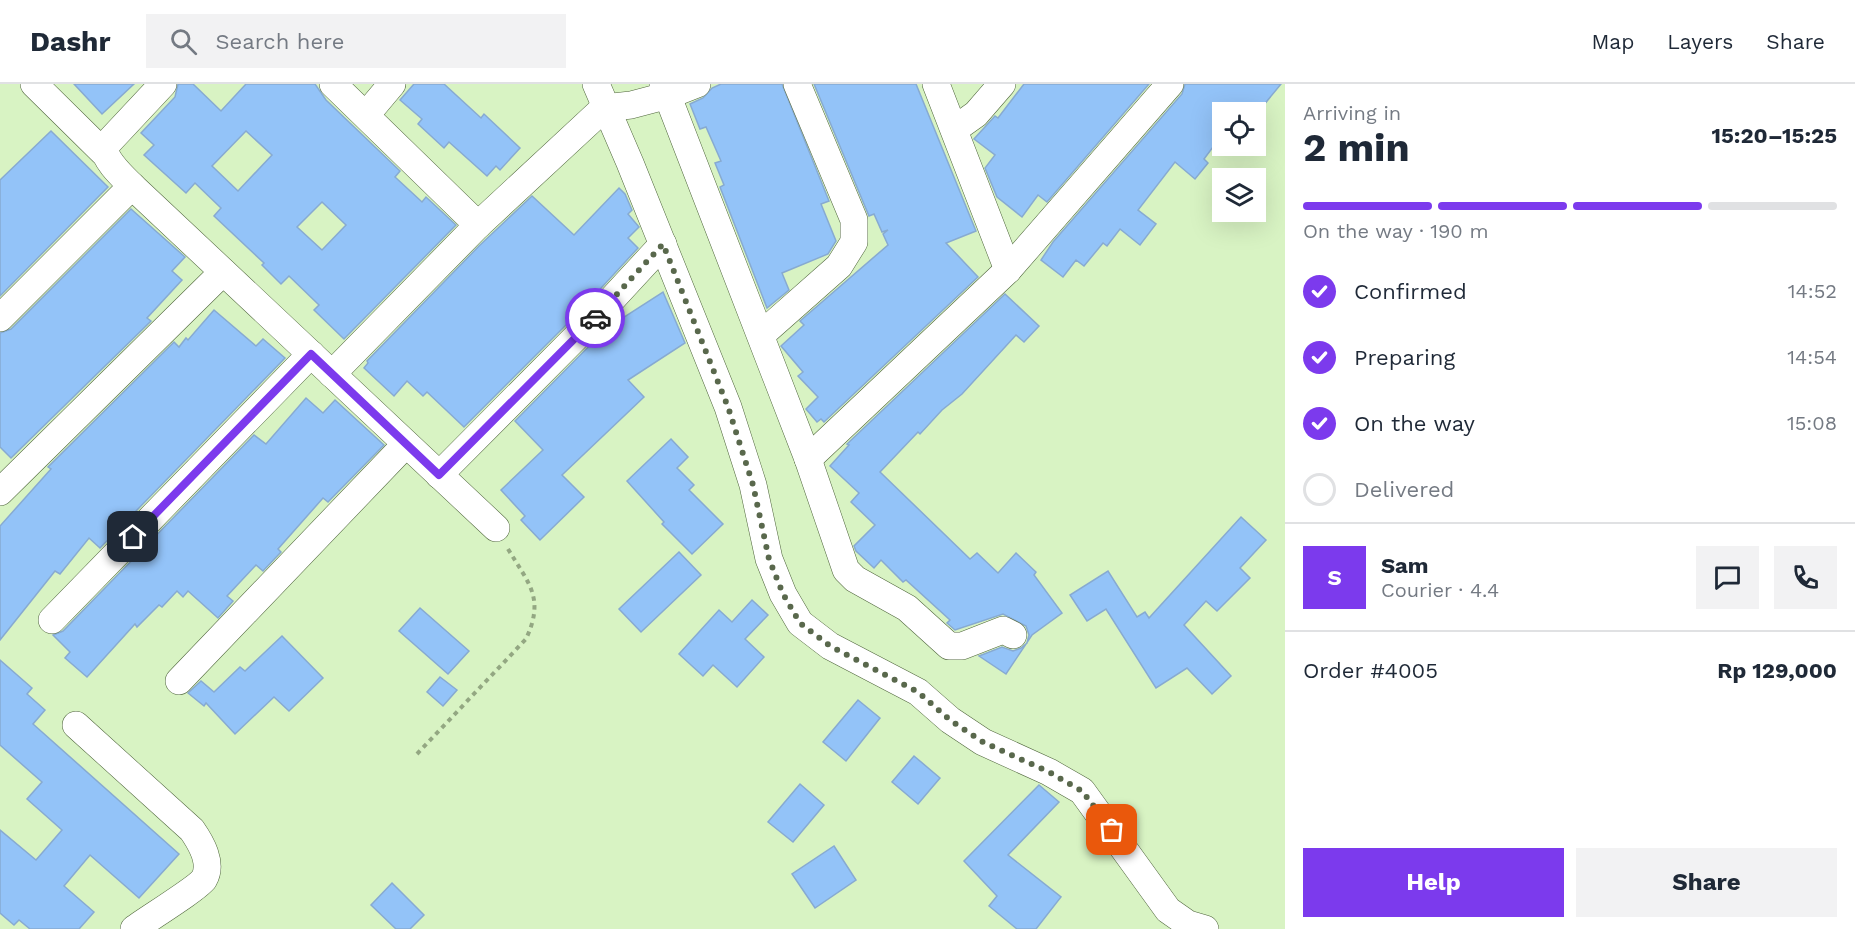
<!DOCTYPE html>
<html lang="en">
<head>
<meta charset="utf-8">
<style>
	body { margin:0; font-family:"Work Sans",sans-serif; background:#f2f2f3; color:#1f2937; height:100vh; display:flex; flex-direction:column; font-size:22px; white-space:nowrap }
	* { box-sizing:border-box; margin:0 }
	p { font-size:20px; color:#747a83 }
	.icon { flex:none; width:33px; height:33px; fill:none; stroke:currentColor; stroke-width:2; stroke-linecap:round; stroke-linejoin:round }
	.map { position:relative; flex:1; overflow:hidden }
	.drawer { display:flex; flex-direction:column; background:#fff; width:570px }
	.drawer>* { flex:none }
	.tools { position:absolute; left:1212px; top:18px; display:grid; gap:12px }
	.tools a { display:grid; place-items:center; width:54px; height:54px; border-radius:0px; background:#fff; box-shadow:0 6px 24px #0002; font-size:30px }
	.pin { position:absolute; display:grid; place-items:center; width:51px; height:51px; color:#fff; margin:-26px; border-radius:12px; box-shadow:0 3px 9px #0006 }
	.courier { position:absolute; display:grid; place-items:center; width:60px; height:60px; margin:-30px; border:4px solid #7c3aed; border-radius:50%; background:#fff; color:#222; box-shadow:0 2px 8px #0007 }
	.headline em { font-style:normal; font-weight:700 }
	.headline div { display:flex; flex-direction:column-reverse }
	.headline { display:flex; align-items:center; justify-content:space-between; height:102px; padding:0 18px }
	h1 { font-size:39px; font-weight:700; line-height:45px }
	.bar { display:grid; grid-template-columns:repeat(4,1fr); gap:9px 6px; align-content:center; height:72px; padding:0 18px }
	.bar i { height:8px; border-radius:4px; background:#e0e1e3 }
	.bar .selected { background:#7c3aed }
	.bar p { grid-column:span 4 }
	.line { display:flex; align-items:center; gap:15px; padding:0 18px; border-top:2px solid #e0e1e3 }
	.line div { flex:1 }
	.round { display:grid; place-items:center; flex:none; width:63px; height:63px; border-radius:0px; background:#f2f2f3 }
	ol { padding:0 18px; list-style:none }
	li { display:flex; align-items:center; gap:18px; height:66px }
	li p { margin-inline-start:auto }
	li .icon { padding:6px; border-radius:50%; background:#7c3aed; color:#fff; stroke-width:4 }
	li:last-child { color:#747a83 }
	li i { width:33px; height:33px; border:3px solid #e0e1e3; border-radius:50% }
	.action { display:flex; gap:12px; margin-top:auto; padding:12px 18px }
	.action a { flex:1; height:69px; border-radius:0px; background:#7c3aed; color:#fff; font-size:24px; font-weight:700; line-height:69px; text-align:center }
	.action a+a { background:#f2f2f3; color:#1f2937 }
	header { display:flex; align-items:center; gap:36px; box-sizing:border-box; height:84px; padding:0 30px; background:#fff; border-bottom:2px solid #e0e1e3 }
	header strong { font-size:28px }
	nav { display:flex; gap:33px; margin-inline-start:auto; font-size:21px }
	.search { width:420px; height:54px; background:#f2f2f3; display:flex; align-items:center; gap:15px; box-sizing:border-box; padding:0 21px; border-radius:0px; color:#747a83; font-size:22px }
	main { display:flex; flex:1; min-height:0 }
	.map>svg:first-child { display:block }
</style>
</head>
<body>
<header>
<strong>Dashr</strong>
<div class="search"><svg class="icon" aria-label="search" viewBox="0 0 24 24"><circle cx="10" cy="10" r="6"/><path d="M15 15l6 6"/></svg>Search here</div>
<nav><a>Map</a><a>Layers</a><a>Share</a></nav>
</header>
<main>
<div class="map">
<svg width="1285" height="845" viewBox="0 0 1285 845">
	<rect width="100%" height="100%" fill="#d8f3c3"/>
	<g fill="#93c3f8" stroke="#87aad1" stroke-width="1.5" fill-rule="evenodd">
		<polygon points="74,0 134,0 102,30"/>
		<path d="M178,0H193L221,27L246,0H315L326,16L400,87L395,93L422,118L426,113L456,141L344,255L314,226L319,221L289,192L281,200L262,181L264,179L214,132L221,124L195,99L186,109L144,71L154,61L141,49L175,13ZM246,47L272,71L238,107L212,82ZM322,118L346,141L322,166L297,143Z"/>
		<polygon points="414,0 444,0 481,34 484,30 520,64 500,86 496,82 487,92 449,58 444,64 418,40 422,35 400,16"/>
		<polygon points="721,0 782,0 829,117 821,120 836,157 828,170 782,189 789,206 767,224 720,103 724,101 715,79 721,77 706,43 700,45 690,20 703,14 712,4"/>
		<polygon points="814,0 916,0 976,147 946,159 978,193 824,338 821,335 817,338 806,325 818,313 798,292 803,288 781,262 804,241 800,237 888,161 883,150 888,146 882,148 874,130 869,132"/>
		<polygon points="1024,0 1149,0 1047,118 1038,111 1022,133 997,113 985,84 995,71 974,55 995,32 998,34"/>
		<polygon points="1185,0 1281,0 1258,28 1222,28 1222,51 1204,75 1208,79 1195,95 1175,78 1138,126 1156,140 1140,161 1120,145 1107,162 1103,159 1084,182 1076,176 1063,193 1041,176 1053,158 1182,10"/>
		<polygon points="51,47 108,103 0,212 0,96"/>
		<polygon points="619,104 625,110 632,126 628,130 639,143 628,154 638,164 579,228 464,343 427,308 423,312 407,297 394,312 364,284 368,279 367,277 479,162 532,112 574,151"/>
		<polygon points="131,125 185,173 172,187 182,196 147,234 151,237 11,374 0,363 0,249 11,245"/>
		<polygon points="663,208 685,259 628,296 644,313 562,391 584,413 540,456 521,436 525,432 501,406 543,366 515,337 607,244"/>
		<polygon points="1005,210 1039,242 1024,258 1016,251 962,310 942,326 920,350 918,348 880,388 970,475 977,469 998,489 1016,469 1036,488 1034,491 1062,529 1032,551 1006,590 979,572 1002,563 1013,567 1021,564 1027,559 1029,551 1026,542 1003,530 955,546 947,539 950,536 906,496 903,498 881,476 874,484 856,467 854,462 875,441 851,418 859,409 830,382 849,361 847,360"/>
		<polygon points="214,226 256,262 263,255 285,274 100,464 89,454 60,490 55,487 0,556 0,442 51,385 48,383 174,258 179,263 186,254 188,256"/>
		<polygon points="306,314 323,329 335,316 384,361 328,418 323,414 278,465 281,468 263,487 256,481 227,512 233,517 218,534 188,507 183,513 177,507 162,523 159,521 137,543 135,540 87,593 65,574 70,568 53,551 63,547 254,351 266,360"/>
		<polygon points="671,355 688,373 677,384 694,401 689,406 723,440 692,470 662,440 664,438 627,397"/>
		<polygon points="1241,433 1266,456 1240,484 1250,494 1217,527 1206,517 1184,541 1231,592 1212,610 1187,584 1156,604 1106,525 1087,537 1070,511 1108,487 1137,533 1145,528 1149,534"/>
		<polygon points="679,468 701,491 641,548 619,525"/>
		<polygon points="752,516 768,531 745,555 764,573 737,603 713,581 703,592 679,570 719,526 732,538"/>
		<polygon points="420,524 469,567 448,590 399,547"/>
		<polygon points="282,552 323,594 289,627 274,613 235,650 206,619 204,622 188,609 201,597 214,608 240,583 245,587"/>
		<polygon points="0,576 32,604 27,610 45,626 33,640 179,770 139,814 90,771 64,802 94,828 79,845 30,845 19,836 14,841 0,829 0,746 36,776 62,746 27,715 42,698 0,661"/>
		<polygon points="440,593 457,606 443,622 427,608"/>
		<polygon points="858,616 880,634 846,677 823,658"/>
		<polygon points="914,672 940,694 918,720 892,698"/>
		<polygon points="800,700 824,721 793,758 768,738"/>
		<polygon points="1039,701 1059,718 1008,771 1061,813 1036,845 1017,845 989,822 997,812 964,777"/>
		<polygon points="834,762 856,796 815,824 792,790"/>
		<polygon points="392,799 424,831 410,845 396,845 371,821"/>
	</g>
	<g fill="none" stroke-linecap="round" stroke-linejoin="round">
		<defs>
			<g id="minor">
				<polyline points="34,0 103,68"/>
				<path d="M163,0L104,63C105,77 122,92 132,102L496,444"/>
				<polyline points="333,0 478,141"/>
				<polyline points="596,0 630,79 728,323 753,401 769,475 783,510 800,539 830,562 918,608 950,636 983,658 1049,688 1082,707 1168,826 1188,840 1205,845"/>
				<polyline points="663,0 808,375 846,486 855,495 907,524 949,562 962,562 1003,546 1013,551"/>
				<polyline points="936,0 1008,186"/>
				<polyline points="366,31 392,0"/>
				<polyline points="955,45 976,30 1002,0"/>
				<polyline points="0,234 132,102"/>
				<polyline points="761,251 839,182 854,158 854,136 797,0"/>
				<polyline points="332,290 478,141 604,24 631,21 669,11 697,0"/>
				<polyline points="808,375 1008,186 1170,0"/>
				<polyline points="439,391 590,239 663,160"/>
				<polyline points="0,408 223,188"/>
				<polyline points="52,536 311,270"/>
				<polyline points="179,597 406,360"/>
				<path d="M76,641L192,746C201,759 213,779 204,795C198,804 146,836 134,845"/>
			</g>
		</defs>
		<use href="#minor" stroke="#50663d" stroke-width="28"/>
		<path stroke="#93a782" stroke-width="4" stroke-dasharray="4.5 4.5" stroke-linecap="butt" d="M417,670L526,555C545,514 529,500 508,465"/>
		<use href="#minor" stroke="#fff" stroke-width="27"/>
	</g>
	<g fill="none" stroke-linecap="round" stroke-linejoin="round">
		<polyline stroke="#59684c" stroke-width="6" stroke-dasharray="0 10.8" points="595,234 663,160 728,323 753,401 769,475 783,510 800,539 830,562 918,608 950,636 983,658 1049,688 1082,707 1112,746"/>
		<polyline stroke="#7c3aed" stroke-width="8" points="133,453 311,270 439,391 595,234"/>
	</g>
</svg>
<div class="tools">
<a><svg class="icon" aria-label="locate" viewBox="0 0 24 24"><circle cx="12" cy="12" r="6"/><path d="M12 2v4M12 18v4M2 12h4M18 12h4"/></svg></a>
<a><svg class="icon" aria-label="layers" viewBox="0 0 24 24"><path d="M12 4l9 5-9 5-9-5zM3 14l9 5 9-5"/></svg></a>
</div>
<div class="pin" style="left:1112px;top:746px;background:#ea580c"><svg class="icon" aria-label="bag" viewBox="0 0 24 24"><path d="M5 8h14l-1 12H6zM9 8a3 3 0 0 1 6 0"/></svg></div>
<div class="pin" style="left:133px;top:453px;background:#1f2937"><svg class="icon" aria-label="home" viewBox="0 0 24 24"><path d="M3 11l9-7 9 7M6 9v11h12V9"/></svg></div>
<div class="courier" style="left:595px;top:234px"><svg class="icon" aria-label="car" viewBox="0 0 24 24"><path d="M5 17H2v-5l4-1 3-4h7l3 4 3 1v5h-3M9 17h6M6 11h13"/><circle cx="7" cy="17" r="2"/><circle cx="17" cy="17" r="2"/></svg></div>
</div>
<section class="drawer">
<div class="headline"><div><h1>2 min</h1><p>Arriving in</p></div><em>15:20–15:25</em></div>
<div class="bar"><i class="selected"></i><i class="selected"></i><i class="selected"></i><i></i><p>On the way · 190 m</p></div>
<ol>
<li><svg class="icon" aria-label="check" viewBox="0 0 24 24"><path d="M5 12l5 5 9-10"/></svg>Confirmed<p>14:52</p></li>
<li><svg class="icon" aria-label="check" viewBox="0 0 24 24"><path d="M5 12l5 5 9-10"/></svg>Preparing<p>14:54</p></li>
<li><svg class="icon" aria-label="check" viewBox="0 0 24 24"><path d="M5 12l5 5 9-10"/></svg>On the way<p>15:08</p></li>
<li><i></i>Delivered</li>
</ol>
<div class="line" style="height:108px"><b class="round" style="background:#7c3aed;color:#fff">S</b><div><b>Sam</b><p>Courier · 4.4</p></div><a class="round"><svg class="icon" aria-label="chat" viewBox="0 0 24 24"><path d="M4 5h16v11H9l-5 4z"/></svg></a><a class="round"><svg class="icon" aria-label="phone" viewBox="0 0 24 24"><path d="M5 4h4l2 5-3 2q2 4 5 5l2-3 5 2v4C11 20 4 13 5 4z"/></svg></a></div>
<div class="line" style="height:78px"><div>Order #4005</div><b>Rp 129,000</b></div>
<div class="action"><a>Help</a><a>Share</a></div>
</section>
</main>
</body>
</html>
